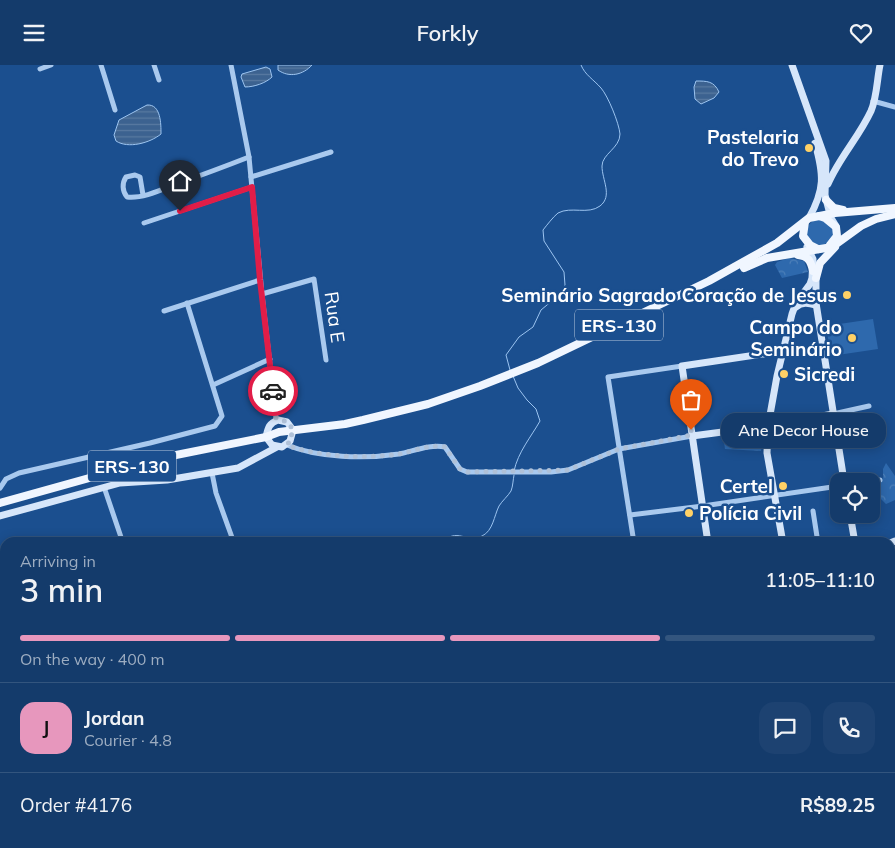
<!DOCTYPE html>
<html lang="en">
<head>
<meta charset="utf-8">
<style>
	body { margin:0; font-family:Mulish,sans-serif; background:#1d4271; color:#f1f3f6; height:100vh; display:flex; flex-direction:column; font-size:19px; white-space:nowrap }
	* { box-sizing:border-box; margin:0 }
	p { font-size:16px; color:#9dadc1 }
	.icon { flex:none; width:28px; height:28px; fill:none; stroke:currentColor; stroke-width:2; stroke-linecap:round; stroke-linejoin:round }
	.map { position:relative; flex:1; overflow:hidden }
	.sheet { position:absolute; left:0px; top:472px; width:895px; height:311px; display:flex; flex-direction:column; background:#143b6b; border-radius:15px 15px 0 0; box-shadow:0 2px 12px #0003,0 0 0 1px #33557e }
	.sheet>* { flex:none }
	.fabs { position:absolute; left:830px; top:408px; display:grid; gap:10px }
	.fabs a { display:grid; place-items:center; width:50px; height:50px; border-radius:10px; background:#143b6b; box-shadow:0 2px 12px #0003,0 0 0 1px #33557e; font-size:25px }
	.pin { position:absolute; display:grid; place-items:center; width:42px; height:42px; color:#fff; margin:-51px -21px; border-radius:50% 50% 50% 0; rotate:-45deg; box-shadow:0 0 5px #0007 }
	.pin .icon { rotate:45deg }
	.courier { position:absolute; display:grid; place-items:center; width:50px; height:50px; margin:-25px; border:4px solid #e11d48; border-radius:50%; background:#fff; color:#222; box-shadow:0 1px 6px #0007 }
	.bubble { position:absolute; height:35px; border-radius:15px; background:#143b6b; box-shadow:0 2px 12px #0003,0 0 0 1px #33557e; font-size:16px; font-weight:600; line-height:35px; text-align:center }
	.overview em { font-style:normal; font-weight:600 }
	.overview div { display:flex; flex-direction:column-reverse }
	.overview { display:flex; align-items:center; justify-content:space-between; height:85px; padding:0 20px }
	h1 { font-size:32px; font-weight:600; line-height:38px }
	.bar { display:grid; grid-template-columns:repeat(4,1fr); gap:8px 5px; align-content:center; height:60px; padding:0 20px }
	.bar i { height:6px; border-radius:4px; background:#33557e }
	.bar .active { background:#e797bd }
	.bar p { grid-column:span 4 }
	.line { display:flex; align-items:center; gap:12px; padding:0 20px; border-top:1px solid #33557e }
	.line div { flex:1 }
	.round { display:grid; place-items:center; flex:none; width:52px; height:52px; border-radius:15px; background:#1d4271 }
	header { display:flex; justify-content:space-between; align-items:center; height:65px; padding:0 20px; background:#143b6b; font-size:22px; font-weight:600 }
	.map>svg:first-child { display:block }
</style>
</head>
<body>
<header><svg class="icon" aria-label="menu" viewBox="0 0 24 24"><path d="M4 6h16M4 12h16M4 18h16"/></svg>Forkly<svg class="icon" aria-label="heart" viewBox="0 0 24 24"><path d="M12 20l-8-8c-3-5 5-10 8-4 3-6 11-1 8 4z"/></svg></header>
<div class="map">
<svg width="895" height="783" viewBox="0 0 895 783">
	<defs>
		<pattern id="forest-crowns" width="20" height="18" patternUnits="userSpaceOnUse" patternTransform="scale(1.25)"><rect width="20" height="18" fill="#2e69ad"/><path d="M2 6a3 3 0 1 1 6 0M12 15a3 3 0 1 1 6 0" fill="none" stroke="#4d80b9"/></pattern>
		<pattern id="water-rules" width="6" height="5" patternUnits="userSpaceOnUse" patternTransform="scale(1.25)"><rect width="6" height="5" fill="#3c6290"/><path d="M0 2.5h6" fill="none" stroke="#597aa1"/></pattern>
	</defs>
	<rect width="100%" height="100%" fill="#1b4f8f"/>
	<g fill="#2e69ad">
		<circle cx="820" cy="167" r="13"/>
		<polygon points="873,254 878,284 831,291 826,261"/>
	</g>
	<g fill="url(#forest-crowns)">
		<polygon points="789,193 804,196 808,207 782,213 775,200 777,197"/>
		<polygon points="764,364 761,386 725,384 723,369"/>
		<polygon points="886,398 895,411 895,435 886,439 877,430 883,412 883,404"/>
	</g>
	<g fill="url(#water-rules)" stroke="#9cc4f0">
		<path d="M278,0H312C303,10 289,13 278,5Z"/>
		<path d="M266,2L270,4L272,12C266,18 254,22 245,22L241,12L242,9Z"/>
		<path d="M696,16C707,16 714,16 719,27L714,33L701,39L695,34L694,22Z"/>
		<path d="M147,40C161,39 161,59 161,69C150,78 128,84 116,76L114,70L119,55Z"/>
	</g>
	<g fill="none" stroke-linecap="round" stroke-linejoin="round">
		<g stroke="#9cc4f0" stroke-width="1">
			<path d="M510,305L506,290L519,272L533,262L541,245L559,230L565,220L564,207L544,176L543,165C547,160 553,152 558,148C571,141 588,150 600,141C613,131 602,115 602,101C602,89 620,83 620,69C619,58 608,31 601,23C593,14 585,10 581,0"/>
			<path d="M513,311L518,323L527,335L536,344L540,356C531,372 518,387 514,406"/>
			<path d="M442,478C457,461 466,479 482,471C493,466 494,451 499,441C502,436 508,431 511,426C513,421 513,415 514,410"/>
			<polyline points="445,779 447,783"/>
			<polyline points="316,783 317,779"/>
			<polyline points="599,783 603,779"/>
		</g>
		<g stroke="#a9c9ee" stroke-width="5">
			<polyline points="101,0 115,45"/>
			<polyline points="154,0 159,15"/>
			<polyline points="231,0 249,92 262,229 276,353 278,355"/>
			<polyline points="40,4 51,0"/>
			<polyline points="873,36 895,42"/>
			<polyline points="251,112 331,87"/>
			<path d="M143,130L140,112L135,110L126,112C122,118 122,126 127,132C143,134 163,124 179,118C202,110 226,101 249,92"/>
			<polyline points="144,158 252,122"/>
			<polyline points="262,229 314,214 326,295"/>
			<polyline points="164,246 260,215"/>
			<polyline points="213,320 270,294"/>
			<polyline points="833,349 869,341"/>
			<path d="M287,380C318,393 365,394 399,389C414,386 430,379 445,382L460,404L467,407H551L568,405L619,384L692,371"/>
			<polyline points="212,408 216,428 234,478"/>
			<polyline points="871,416 880,415"/>
			<polyline points="104,422 123,478"/>
			<polyline points="0,423 6,414 19,408 150,378 215,361 222,351 187,238"/>
			<polyline points="813,446 818,478"/>
			<polyline points="630,450 703,441 839,421"/>
			<polyline points="634,478 608,312 682,301"/>
			<polyline points="0,503 5,502"/>
			<polyline points="890,555 895,554"/>
			<polyline points="683,779 684,783"/>
		</g>
		<g stroke="#d6e6fa" stroke-width="7">
			<polyline points="792,0 826,96 825,130 831,153 836,161"/>
			<path d="M828,119C839,93 859,72 871,46C877,32 877,14 880,0"/>
			<path d="M809,153C825,124 824,110 815,78"/>
			<polyline points="816,209 816,238 844,416"/>
			<path d="M796,242C802,237 808,238 816,240"/>
			<path d="M278,355L287,357L293,365L290,376L282,382L272,380L266,372C268,363 269,358 278,355Z"/>
			<polyline points="692,371 768,361 833,349"/>
			<polyline points="850,449 855,478"/>
			<polyline points="0,451 120,418 167,415 238,403 277,382"/>
			<polyline points="708,478 682,301 783,286"/>
			<polyline points="783,478 767,388 768,361 777,311 792,249 796,238 810,219 812,213 813,194 807,182"/>
			<polyline points="890,478 895,476"/>
			<polyline points="0,519 5,534"/>
			<polyline points="890,689 895,724"/>
			<polyline points="89,779 90,783"/>
			<polyline points="755,779 755,783"/>
			<polyline points="828,779 829,783"/>
			<polyline points="781,783 804,779"/>
		</g>
		<g stroke="#f0f6ff" stroke-width="8">
			<polyline points="826,135 834,143 843,145"/>
			<polyline points="819,151 825,153 836,162 837,171 830,180"/>
			<polyline points="805,157 803,171 810,180 818,184"/>
			<path d="M798,190C808,191 811,196 813,206"/>
			<polyline points="744,203 767,193 832,182 861,161 876,154 895,149"/>
			<polyline points="816,213 820,198 835,182"/>
			<polyline points="0,438 161,393 266,372 279,367 345,359 363,355 428,339 480,321 538,298 709,216 777,178 809,153 835,148 895,143"/>
		</g>
	</g>
	<g fill="none" stroke-linecap="round" stroke-linejoin="round">
		<path stroke="#afc1d8" stroke-width="5" stroke-dasharray="0 9" d="M273,326L276,353L287,357L293,364L290,376L287,380C317,392 366,394 399,389C414,386 430,379 445,382L460,404L467,407L568,405L619,384L692,370L691,365"/>
		<polyline stroke="#e11d48" stroke-width="6" points="180,146 252,122 260,215 273,326"/>
	</g>
	<g fill="#ffd166" stroke="#1b4f8f" stroke-width="2">
		<circle cx="809" cy="83" r="5"/>
		<circle cx="847" cy="230" r="5"/>
		<circle cx="852" cy="273" r="5"/>
		<circle cx="784" cy="309" r="5"/>
		<circle cx="783" cy="421" r="5"/>
		<circle cx="689" cy="448" r="5"/>
	</g>
	<g text-anchor="middle" dominant-baseline="central" stroke-width="5" stroke-linejoin="round" paint-order="stroke">
		<g fill="#1b4f8f" stroke="#bbcadd" stroke-width="1">
			<rect x="575" y="244.5" width="88" height="31" rx="4"/>
			<rect x="88" y="385.5" width="88" height="31" rx="4"/>
		</g>
		<g font-size="18" font-weight="bold" fill="#fff">
			<text x="619" y="260">ERS-130</text>
			<text x="132" y="401">ERS-130</text>
		</g>
		<g font-size="19" font-weight="bold" fill="#fff" stroke="#1b4f8f" text-anchor="end">
			<text x="799" y="72">Pastelaria<tspan x="799" dy="22">do Trevo</tspan></text>
			<text x="837" y="230">Seminário Sagrado Coração de Jesus</text>
			<text x="842" y="262">Campo do<tspan x="842" dy="22">Seminário</tspan></text>
			<text x="794" y="309" text-anchor="start">Sicredi</text>
			<text x="773" y="421">Certel</text>
			<text x="699" y="448" text-anchor="start">Polícia Civil</text>
		</g>
		<g font-size="19" fill="#fff" stroke="#1b4f8f">
			<text transform="translate(335 252) rotate(82)">Rua E</text>
		</g>
	</g>
</svg>
<div class="fabs">
<a><svg class="icon" aria-label="locate" viewBox="0 0 24 24"><circle cx="12" cy="12" r="6"/><path d="M12 2v4M12 18v4M2 12h4M18 12h4"/></svg></a>
</div>
<div class="pin" style="left:691px;top:365px;background:#ea580c"><svg class="icon" aria-label="bag" viewBox="0 0 24 24"><path d="M5 8h14l-1 12H6zM9 8a3 3 0 0 1 6 0"/></svg></div>
<div class="pin" style="left:180px;top:146px;background:#1f2937"><svg class="icon" aria-label="home" viewBox="0 0 24 24"><path d="M3 11l9-7 9 7M6 9v11h12V9"/></svg></div>
<div class="courier" style="left:273px;top:326px"><svg class="icon" aria-label="car" viewBox="0 0 24 24"><path d="M5 17H2v-5l4-1 3-4h7l3 4 3 1v5h-3M9 17h6M6 11h13"/><circle cx="7" cy="17" r="2"/><circle cx="17" cy="17" r="2"/></svg></div>
<div class="bubble" style="left:721px;top:348px;width:165px">Ane Decor House</div>
<section class="sheet">
<div class="overview"><div><h1>3 min</h1><p>Arriving in</p></div><em>11:05–11:10</em></div>
<div class="bar"><i class="active"></i><i class="active"></i><i class="active"></i><i></i><p>On the way · 400 m</p></div>
<div class="line" style="height:90px"><b class="round" style="background:#e797bd;color:#111">J</b><div><b>Jordan</b><p>Courier · 4.8</p></div><a class="round"><svg class="icon" aria-label="chat" viewBox="0 0 24 24"><path d="M4 5h16v11H9l-5 4z"/></svg></a><a class="round"><svg class="icon" aria-label="phone" viewBox="0 0 24 24"><path d="M5 4h4l2 5-3 2q2 4 5 5l2-3 5 2v4C11 20 4 13 5 4z"/></svg></a></div>
<div class="line" style="height:65px"><div>Order #4176</div><b>R$89.25</b></div>
</section>
</div>
</body>
</html>
